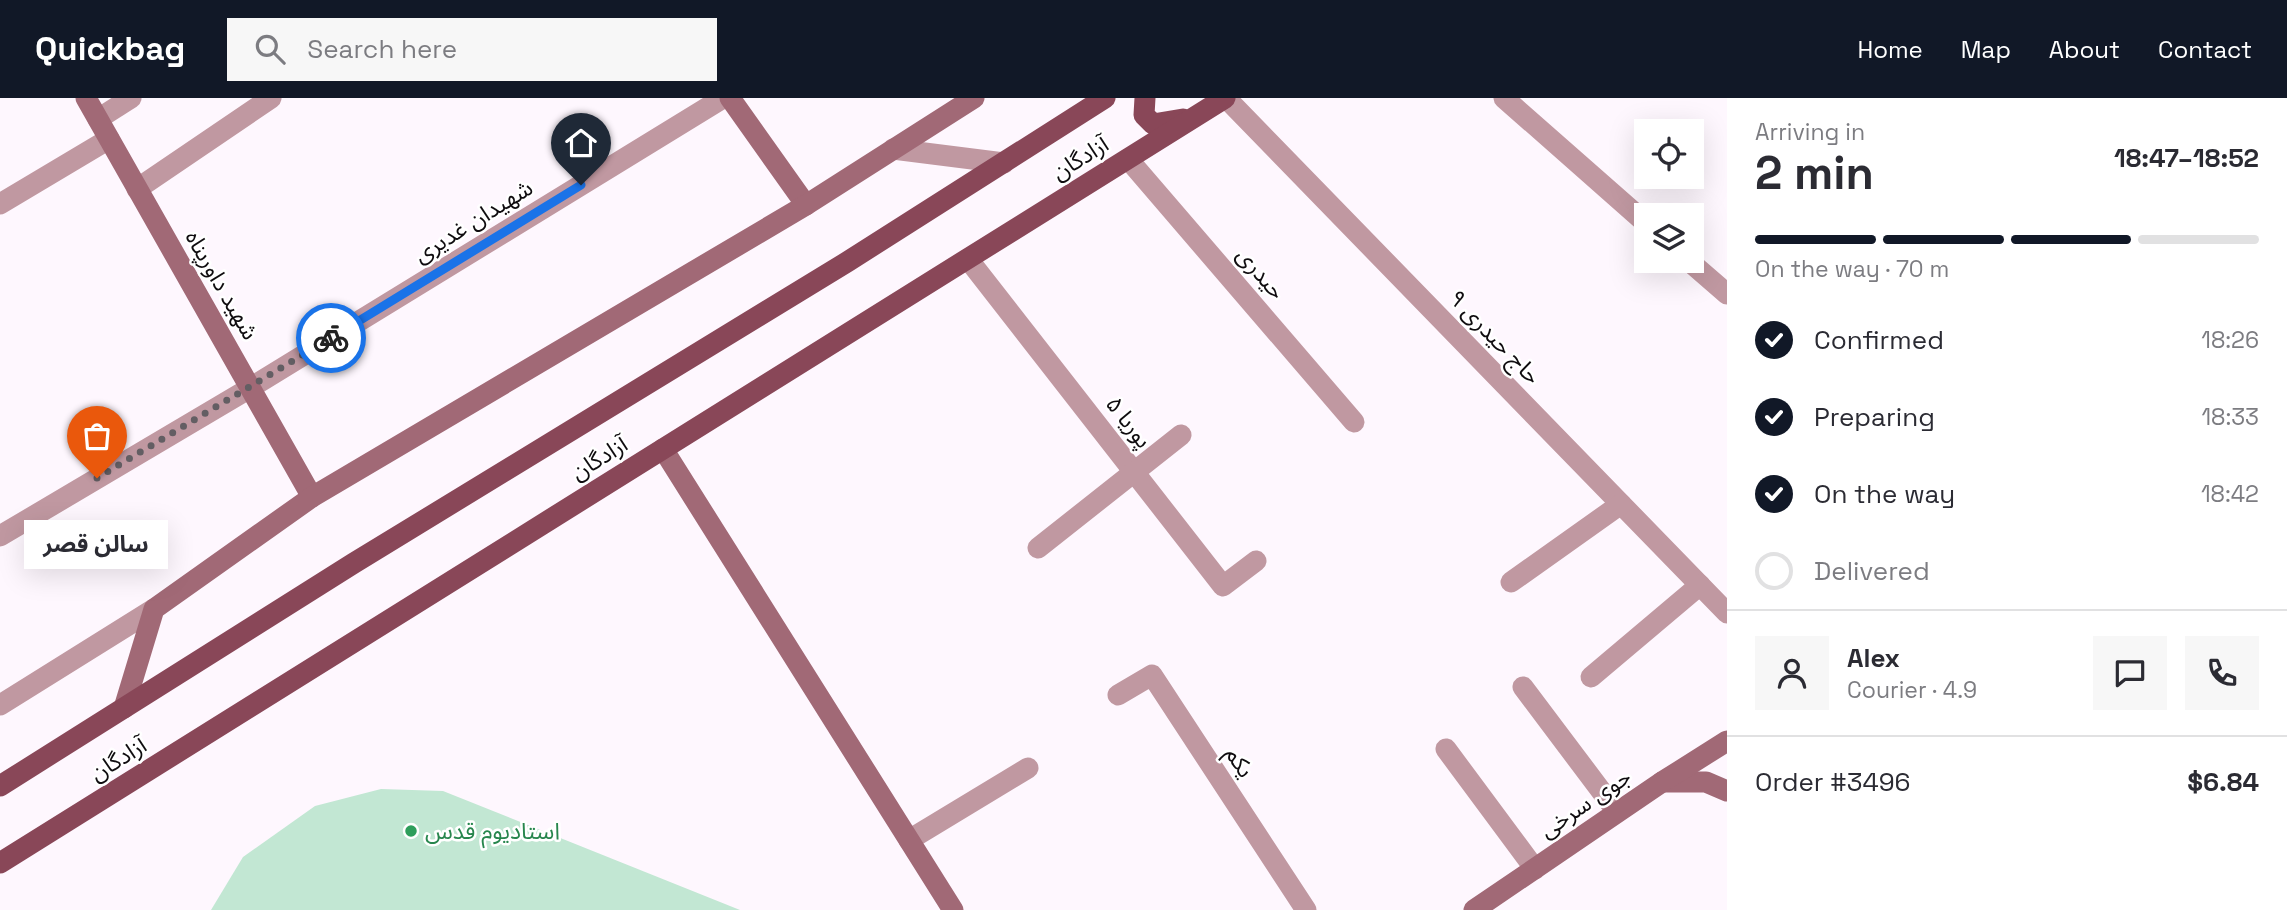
<!DOCTYPE html>
<html lang="en">
<head>
<meta charset="utf-8">
<style>
	body { margin:0; font-family:"Space Grotesk","Noto Sans Arabic",sans-serif; background:#f7f7f7; color:#2b2b33; height:100vh; display:flex; flex-direction:column; font-size:26px; white-space:nowrap }
	* { box-sizing:border-box; margin:0 }
	p { font-size:23px; color:#7c7c81 }
	.icon { flex:none; width:38px; height:38px; fill:none; stroke:currentColor; stroke-width:2; stroke-linecap:round; stroke-linejoin:round }
	.map { position:relative; flex:1; overflow:hidden }
	.side { display:flex; flex-direction:column; background:#fff; width:560px }
	.side>* { flex:none }
	.buttons { position:absolute; left:1634px; top:21px; display:grid; gap:14px }
	.buttons a { display:grid; place-items:center; width:70px; height:70px; border-radius:0px; background:#fff; box-shadow:0 7px 28px #0002; font-size:35px }
	.pin { position:absolute; display:grid; place-items:center; width:60px; height:60px; color:#fff; margin:-72px -30px; border-radius:50% 50% 50% 0; rotate:-45deg; box-shadow:0 0 7px #0007 }
	.pin .icon { rotate:45deg }
	.courier { position:absolute; display:grid; place-items:center; width:70px; height:70px; margin:-35px; border:5px solid #1a73e8; border-radius:50%; background:#fff; color:#222; box-shadow:0 2px 9px #0007 }
	.bubble { position:absolute; height:49px; border-radius:0px; background:#fff; box-shadow:0 7px 28px #0002; font-size:23px; font-weight:700; line-height:49px; text-align:center }
	.head em { font-style:normal; font-weight:700 }
	.head div { display:flex; flex-direction:column-reverse }
	.head { display:flex; align-items:center; justify-content:space-between; height:119px; padding:0 28px }
	h1 { font-size:46px; font-weight:700; line-height:52px }
	.bar { display:grid; grid-template-columns:repeat(4,1fr); gap:10px 7px; align-content:center; height:84px; padding:0 28px }
	.bar i { height:9px; border-radius:5px; background:#e1e1e2 }
	.bar .current { background:#111827 }
	.bar p { grid-column:span 4 }
	.line { display:flex; align-items:center; gap:18px; padding:0 28px; border-top:2px solid #e1e1e2 }
	.line div { flex:1 }
	.round { display:grid; place-items:center; flex:none; width:74px; height:74px; border-radius:0px; background:#f7f7f7 }
	ol { padding:0 28px; list-style:none }
	li { display:flex; align-items:center; gap:21px; height:77px }
	li p { margin-inline-start:auto }
	li .icon { padding:7px; border-radius:50%; background:#111827; color:#fff; stroke-width:4 }
	li:last-child { color:#7c7c81 }
	li i { width:38px; height:38px; border:4px solid #e1e1e2; border-radius:50% }
	header { display:flex; align-items:center; gap:42px; box-sizing:border-box; height:98px; padding:0 35px; background:#111827; color:#fff }
	header strong { font-size:33px }
	nav { display:flex; gap:38px; margin-inline-start:auto; font-size:24px }
	.search { width:490px; height:63px; background:#f7f7f7; display:flex; align-items:center; gap:18px; box-sizing:border-box; padding:0 24px; border-radius:0px; color:#7c7c81; font-size:26px }
	main { display:flex; flex:1; min-height:0 }
	.map>svg:first-child { display:block }
</style>
</head>
<body>
<header>
<strong>Quickbag</strong>
<div class="search"><svg class="icon" aria-label="search" viewBox="0 0 24 24"><circle cx="10" cy="10" r="6"/><path d="M15 15l6 6"/></svg>Search here</div>
<nav><a>Home</a><a>Map</a><a>About</a><a>Contact</a></nav>
</header>
<main>
<div class="map">
<svg width="1727" height="812" viewBox="0 0 1727 812">
	<rect width="100%" height="100%" fill="#fef7fe"/>
	<polygon fill="#c2e7d3" points="381,691 443,693 740,812 211,812 243,759 315,708"/>
	<g fill="none" stroke-linecap="round" stroke-linejoin="round">
		<g stroke="#c098a1" stroke-width="21">
			<polyline points="1226,0 1727,515"/>
			<polyline points="1504,0 1647,126"/>
			<polyline points="98,21 131,0"/>
			<polyline points="893,51 1004,65"/>
			<polyline points="1128,61 1354,324"/>
			<polyline points="137,91 271,0"/>
			<polyline points="0,106 109,41"/>
			<polyline points="968,161 1223,488 1256,463"/>
			<polyline points="1689,163 1727,196"/>
			<polyline points="0,438 250,290 723,0"/>
			<polyline points="1038,450 1181,337"/>
			<polyline points="1511,484 1621,406"/>
			<polyline points="1591,579 1700,487"/>
			<polyline points="1523,589 1617,714"/>
			<polyline points="1118,597 1152,577 1306,812"/>
			<polyline points="0,607 154,511"/>
			<polyline points="1446,651 1535,771"/>
			<polyline points="909,742 1028,670"/>
		</g>
		<g stroke="#a16976" stroke-width="21">
			<polyline points="86,0 312,399"/>
			<polyline points="730,0 806,107"/>
			<polyline points="663,351 953,812"/>
			<polyline points="124,610 154,511 312,399 806,107 974,0"/>
			<polyline points="1662,684 1706,684 1727,693"/>
			<polyline points="1474,812 1662,684 1727,643"/>
		</g>
		<g stroke="#894758" stroke-width="21">
			<polyline points="1145,0 1144,17 1153,26 1183,21"/>
			<polyline points="0,688 354,465 847,164 1105,0"/>
			<polyline points="0,765 1225,0"/>
		</g>
	</g>
	<g fill="none" stroke-linecap="round" stroke-linejoin="round">
		<polyline stroke="#635e63" stroke-width="7" stroke-dasharray="0 12.6" points="97,380 331,240"/>
		<polyline stroke="#1a73e8" stroke-width="9" points="331,240 581,87"/>
	</g>
	<circle fill="#2e9e5b" stroke="#fff" stroke-width="2.5" cx="411" cy="733" r="7"/>
	<g text-anchor="middle" dominant-baseline="central" stroke-width="5" stroke-linejoin="round" paint-order="stroke">
		<g font-size="23" fill="#0f0c0f" stroke="#fff">
			<text transform="translate(1080 60) rotate(-32)">آزادگان</text>
			<text transform="translate(473 123) rotate(-32)">شهیدان غدیری</text>
			<text transform="translate(1261 175) rotate(49)">حیدری</text>
			<text transform="translate(222 187) rotate(60)">شهید داورپناه</text>
			<text transform="translate(1495 239) rotate(46)">حاج حیدری ۹</text>
			<text transform="translate(1129 324) rotate(52)">پوریا ۵</text>
			<text transform="translate(599 360) rotate(-32)">آزادگان</text>
			<text transform="translate(118 661) rotate(-32)">آزادگان</text>
			<text transform="translate(1240 664) rotate(57)">یکم</text>
			<text transform="translate(1585 705) rotate(-34)">جوی سرخی</text>
		</g>
		<g font-size="23" fill="#27864d" stroke="#fff" text-anchor="start">
			<text x="425" y="733">استادیوم قدس</text>
		</g>
	</g>
</svg>
<div class="buttons">
<a><svg class="icon" aria-label="locate" viewBox="0 0 24 24"><circle cx="12" cy="12" r="6"/><path d="M12 2v4M12 18v4M2 12h4M18 12h4"/></svg></a>
<a><svg class="icon" aria-label="layers" viewBox="0 0 24 24"><path d="M12 4l9 5-9 5-9-5zM3 14l9 5 9-5"/></svg></a>
</div>
<div class="pin" style="left:97px;top:380px;background:#ea580c"><svg class="icon" aria-label="bag" viewBox="0 0 24 24"><path d="M5 8h14l-1 12H6zM9 8a3 3 0 0 1 6 0"/></svg></div>
<div class="pin" style="left:581px;top:87px;background:#1f2937"><svg class="icon" aria-label="home" viewBox="0 0 24 24"><path d="M3 11l9-7 9 7M6 9v11h12V9"/></svg></div>
<div class="courier" style="left:331px;top:240px"><svg class="icon" aria-label="bike" viewBox="0 0 24 24"><circle cx="6" cy="16" r="4"/><circle cx="18" cy="16" r="4"/><path d="M6 16l4-8h5l3 8M10 8l3 8H6M13 5h3"/></svg></div>
<div class="bubble" style="left:24px;top:422px;width:144px">سالن قصر</div>
</div>
<section class="side">
<div class="head"><div><h1>2 min</h1><p>Arriving in</p></div><em>18:47–18:52</em></div>
<div class="bar"><i class="current"></i><i class="current"></i><i class="current"></i><i></i><p>On the way · 70 m</p></div>
<ol>
<li><svg class="icon" aria-label="check" viewBox="0 0 24 24"><path d="M5 12l5 5 9-10"/></svg>Confirmed<p>18:26</p></li>
<li><svg class="icon" aria-label="check" viewBox="0 0 24 24"><path d="M5 12l5 5 9-10"/></svg>Preparing<p>18:33</p></li>
<li><svg class="icon" aria-label="check" viewBox="0 0 24 24"><path d="M5 12l5 5 9-10"/></svg>On the way<p>18:42</p></li>
<li><i></i>Delivered</li>
</ol>
<div class="line" style="height:126px"><a class="round"><svg class="icon" aria-label="person" viewBox="0 0 24 24"><circle cx="12" cy="8" r="4"/><path d="M4 21q1-7 8-7t8 7"/></svg></a><div><b>Alex</b><p>Courier · 4.9</p></div><a class="round"><svg class="icon" aria-label="chat" viewBox="0 0 24 24"><path d="M4 5h16v11H9l-5 4z"/></svg></a><a class="round"><svg class="icon" aria-label="phone" viewBox="0 0 24 24"><path d="M5 4h4l2 5-3 2q2 4 5 5l2-3 5 2v4C11 20 4 13 5 4z"/></svg></a></div>
<div class="line" style="height:91px"><div>Order #3496</div><b>$6.84</b></div>
</section>
</main>
</body>
</html>
